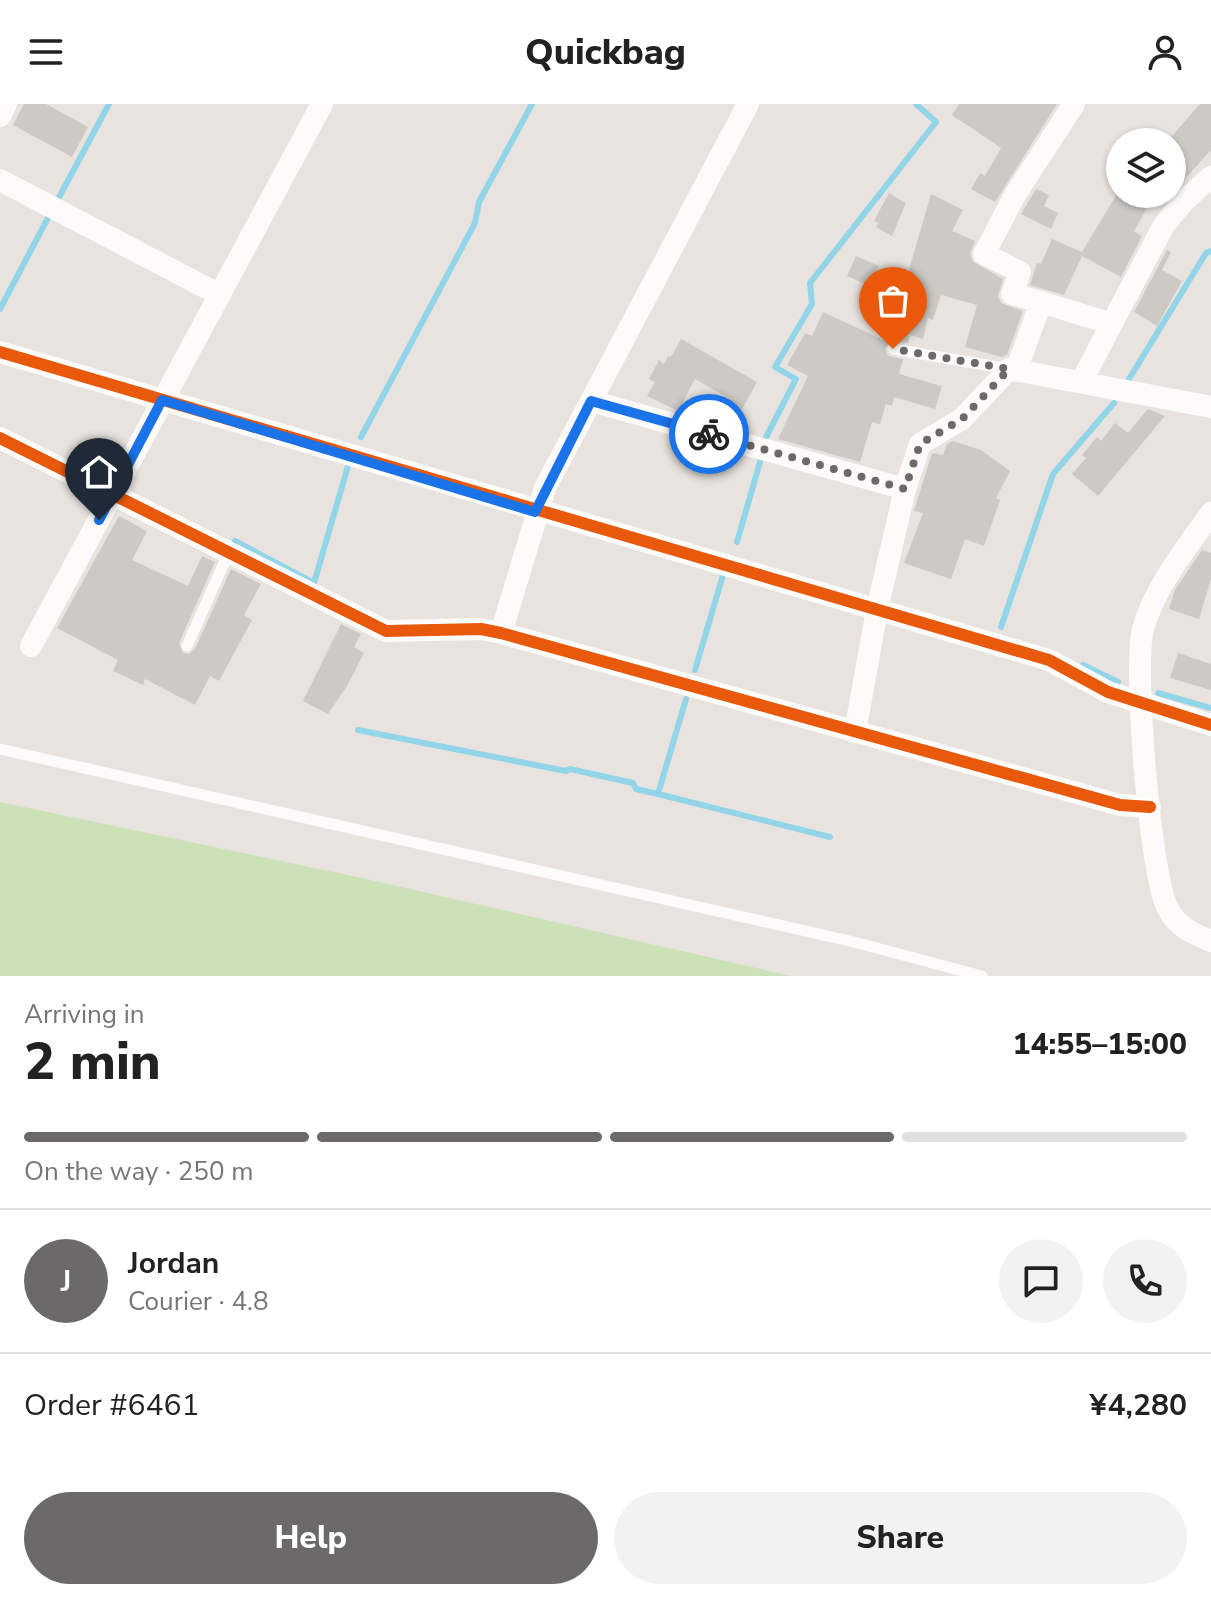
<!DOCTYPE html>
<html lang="en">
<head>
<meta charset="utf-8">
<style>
	body { margin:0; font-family:"Nunito Sans",sans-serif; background:#f2f2f2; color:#222; height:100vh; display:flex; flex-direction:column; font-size:30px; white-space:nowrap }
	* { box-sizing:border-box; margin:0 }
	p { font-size:26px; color:#767676 }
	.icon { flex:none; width:44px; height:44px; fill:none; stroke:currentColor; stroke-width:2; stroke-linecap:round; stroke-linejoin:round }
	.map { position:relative; height:872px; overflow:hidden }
	.panel { display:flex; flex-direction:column; background:#fff; flex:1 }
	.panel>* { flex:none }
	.fabs { position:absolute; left:1106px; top:24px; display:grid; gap:16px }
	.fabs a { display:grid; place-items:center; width:80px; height:80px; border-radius:50%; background:#fff; box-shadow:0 2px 6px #0004; font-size:40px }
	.pin { position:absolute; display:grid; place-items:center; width:68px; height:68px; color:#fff; margin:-82px -34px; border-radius:50% 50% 50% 0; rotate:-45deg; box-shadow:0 0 8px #0007 }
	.pin .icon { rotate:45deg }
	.courier { position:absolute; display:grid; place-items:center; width:80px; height:80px; margin:-40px; border:6px solid #1a73e8; border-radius:50%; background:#fff; color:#222; box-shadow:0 2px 10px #0007 }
	.head em { font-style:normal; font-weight:800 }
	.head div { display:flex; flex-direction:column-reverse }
	.head { display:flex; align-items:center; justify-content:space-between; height:136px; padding:0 24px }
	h1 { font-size:52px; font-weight:800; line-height:60px }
	.bar { display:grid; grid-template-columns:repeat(4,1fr); gap:12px 8px; align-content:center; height:96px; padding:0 24px }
	.bar i { height:10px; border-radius:6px; background:#e0e0e0 }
	.bar .selected { background:#6c6a68 }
	.bar p { grid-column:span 4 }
	.line { display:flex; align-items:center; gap:20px; padding:0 24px; border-top:2px solid #e0e0e0 }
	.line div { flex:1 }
	.round { display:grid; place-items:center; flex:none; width:84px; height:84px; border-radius:42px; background:#f2f2f2 }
	.action { display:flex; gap:16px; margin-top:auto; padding:16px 24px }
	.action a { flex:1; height:92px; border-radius:48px; background:#6c6a68; color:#fff; font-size:32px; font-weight:800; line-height:92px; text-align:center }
	.action a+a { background:#f2f2f2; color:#222 }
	header { display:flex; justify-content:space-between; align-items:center; height:104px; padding:0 24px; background:#fff; font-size:36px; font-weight:800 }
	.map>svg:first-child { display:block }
</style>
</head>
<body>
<header><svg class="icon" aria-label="menu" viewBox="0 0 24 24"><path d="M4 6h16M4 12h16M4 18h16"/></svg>Quickbag<svg class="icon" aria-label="person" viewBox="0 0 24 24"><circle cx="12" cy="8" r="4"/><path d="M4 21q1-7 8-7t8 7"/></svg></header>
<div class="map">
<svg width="1211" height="872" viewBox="0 0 1211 872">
	<rect width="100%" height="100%" fill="#e8e3de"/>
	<polygon fill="#cbe2b8" points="0,698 362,774 791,872 0,872"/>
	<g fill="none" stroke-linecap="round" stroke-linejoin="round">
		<g stroke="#93d5e8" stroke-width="6">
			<polyline points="57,97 109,0"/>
			<polyline points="0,205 50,110"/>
			<polyline points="1126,280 1206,149 1211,147"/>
			<polyline points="361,333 475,119 479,98 532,0"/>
			<polyline points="764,337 796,275 775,263 812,200 810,179 936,18 916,0"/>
			<polyline points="235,437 314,479 348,362"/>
			<polyline points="737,438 762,351"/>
			<polyline points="1001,523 1053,370 1114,299"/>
			<polyline points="1083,561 1118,578"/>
			<polyline points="695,566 723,471"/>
			<polyline points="1158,589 1211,604"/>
			<polyline points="686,595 658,690 830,733"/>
			<polyline points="358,626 566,667 570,665 633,679 636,685 658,690"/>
		</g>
	</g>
	<g fill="#cdc9c5">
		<polygon points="24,0 46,0 88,23 72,53 13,21"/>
		<polygon points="959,0 1057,0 995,98 971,85 980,69 985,72 1001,44 952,11"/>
		<polygon points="1200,0 1211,0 1211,46 1172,89 1172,32"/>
		<polygon points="1036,85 1049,91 1044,102 1058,109 1051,125 1021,110"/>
		<polygon points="889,89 906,99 892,132 876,123 878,119 874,117"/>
		<polygon points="931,90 963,106 952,127 975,137 970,150 973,158 1003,175 998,192 1001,199 1023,207 1007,251 1002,253 965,243 977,201 941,191 933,216 928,214 923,235 910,231 908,239 891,237 885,244 888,252 903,255 899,270 942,282 935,305 894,293 892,302 886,300 880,320 872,318 860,358 778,335 808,272 787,261 805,229 812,232 823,208 888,238"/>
		<polygon points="1117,90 1155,90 1134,127 1142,132 1121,173 1082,152 1064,191 1030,181 1037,159 1041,160 1052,135 1082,148"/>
		<polygon points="1167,146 1171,148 1162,166 1182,177 1157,222 1134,208"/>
		<polygon points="856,152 879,162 870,182 847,172"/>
		<polygon points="681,235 757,278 735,318 719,310 728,294 695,275 678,307 647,292 655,278 649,275 659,256 664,260 668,252 671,253"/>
		<polygon points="1148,305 1165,312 1098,392 1072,370 1086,354 1082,351 1097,333 1101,337 1115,319 1128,329"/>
		<polygon points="953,337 981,346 1010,367 996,394 1000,396 984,442 965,435 951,475 904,459 923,409 914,407 932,349 943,351 947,340"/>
		<polygon points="119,412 147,427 132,456 188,482 202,452 215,458 179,539 183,549 189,550 195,545 231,465 261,480 244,511 252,516 219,577 210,572 195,601 145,575 143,581 113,567 118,556 57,524"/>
		<polygon points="1202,446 1211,449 1211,475 1199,515 1169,505 1175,486"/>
		<polygon points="341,520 361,530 354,543 364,549 347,582 328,610 303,597"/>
		<polygon points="1178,549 1211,560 1211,586 1170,574"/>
	</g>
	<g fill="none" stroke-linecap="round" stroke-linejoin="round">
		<g stroke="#fcfbfa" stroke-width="11">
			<polyline points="893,245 1009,265"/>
			<polyline points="187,542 229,448"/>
			<polyline points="0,645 854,838 982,872"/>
		</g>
		<g stroke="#fcfbfa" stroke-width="22">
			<polyline points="0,12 6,0"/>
			<polyline points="0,76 220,191"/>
			<polyline points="1041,198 1112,220"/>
			<polyline points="0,248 1049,556 1108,588 1211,621"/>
			<polyline points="1016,267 1041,198 1012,190 1020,168 984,150 1015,91 1074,0"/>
			<polyline points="1081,278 1164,121 1183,98 1211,73"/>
			<polyline points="591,297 905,385 920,340 962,315 1009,265 1211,303"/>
			<polyline points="0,334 386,527 481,525 501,529 1120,701 1150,703"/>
			<path d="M1211,409C1186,445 1155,482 1143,525C1133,562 1150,772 1168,805C1177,823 1194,830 1211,837"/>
			<polyline points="501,529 545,384 748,0"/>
			<polyline points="31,542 322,0"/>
			<polyline points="855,628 877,506 905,385"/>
		</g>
		<defs>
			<g id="cycleway">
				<polyline points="0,248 1049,556 1108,588 1211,621"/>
				<polyline points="0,334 386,527 481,525 501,529 1120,701 1150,703"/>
			</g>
		</defs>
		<use href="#cycleway" stroke="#fff" stroke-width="17"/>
		<use href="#cycleway" stroke="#e8590c" stroke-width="12"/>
	</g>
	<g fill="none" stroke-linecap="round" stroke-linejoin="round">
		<polyline stroke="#6c6a68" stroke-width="8" stroke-dasharray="0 14.4" points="709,330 905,385 920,340 962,315 1009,265 893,245"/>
		<polyline stroke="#1a73e8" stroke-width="10" points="99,416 162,296 535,408 591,297 709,330"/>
	</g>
</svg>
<div class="fabs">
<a><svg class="icon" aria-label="layers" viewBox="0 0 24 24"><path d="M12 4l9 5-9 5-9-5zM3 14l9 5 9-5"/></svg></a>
</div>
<div class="pin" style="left:893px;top:245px;background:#ea580c"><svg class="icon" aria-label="bag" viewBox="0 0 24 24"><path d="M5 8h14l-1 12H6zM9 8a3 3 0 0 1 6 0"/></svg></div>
<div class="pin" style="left:99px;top:416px;background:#1f2937"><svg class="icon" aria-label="home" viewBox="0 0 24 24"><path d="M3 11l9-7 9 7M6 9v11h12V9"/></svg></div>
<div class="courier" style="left:709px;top:330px"><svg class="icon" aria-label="bike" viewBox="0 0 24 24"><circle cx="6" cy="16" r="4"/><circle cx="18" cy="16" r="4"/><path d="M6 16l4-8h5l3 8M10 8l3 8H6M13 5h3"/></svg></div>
</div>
<section class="panel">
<div class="head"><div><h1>2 min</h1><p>Arriving in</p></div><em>14:55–15:00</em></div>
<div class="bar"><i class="selected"></i><i class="selected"></i><i class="selected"></i><i></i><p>On the way · 250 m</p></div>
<div class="line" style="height:144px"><b class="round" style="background:#6c6a68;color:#fff">J</b><div><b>Jordan</b><p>Courier · 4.8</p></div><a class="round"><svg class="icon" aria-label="chat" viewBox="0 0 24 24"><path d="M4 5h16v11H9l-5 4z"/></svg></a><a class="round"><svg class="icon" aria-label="phone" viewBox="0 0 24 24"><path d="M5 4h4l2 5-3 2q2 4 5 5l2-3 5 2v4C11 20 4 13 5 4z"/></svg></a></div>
<div class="line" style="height:104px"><div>Order #6461</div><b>¥4,280</b></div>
<div class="action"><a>Help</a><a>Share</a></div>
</section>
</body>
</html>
